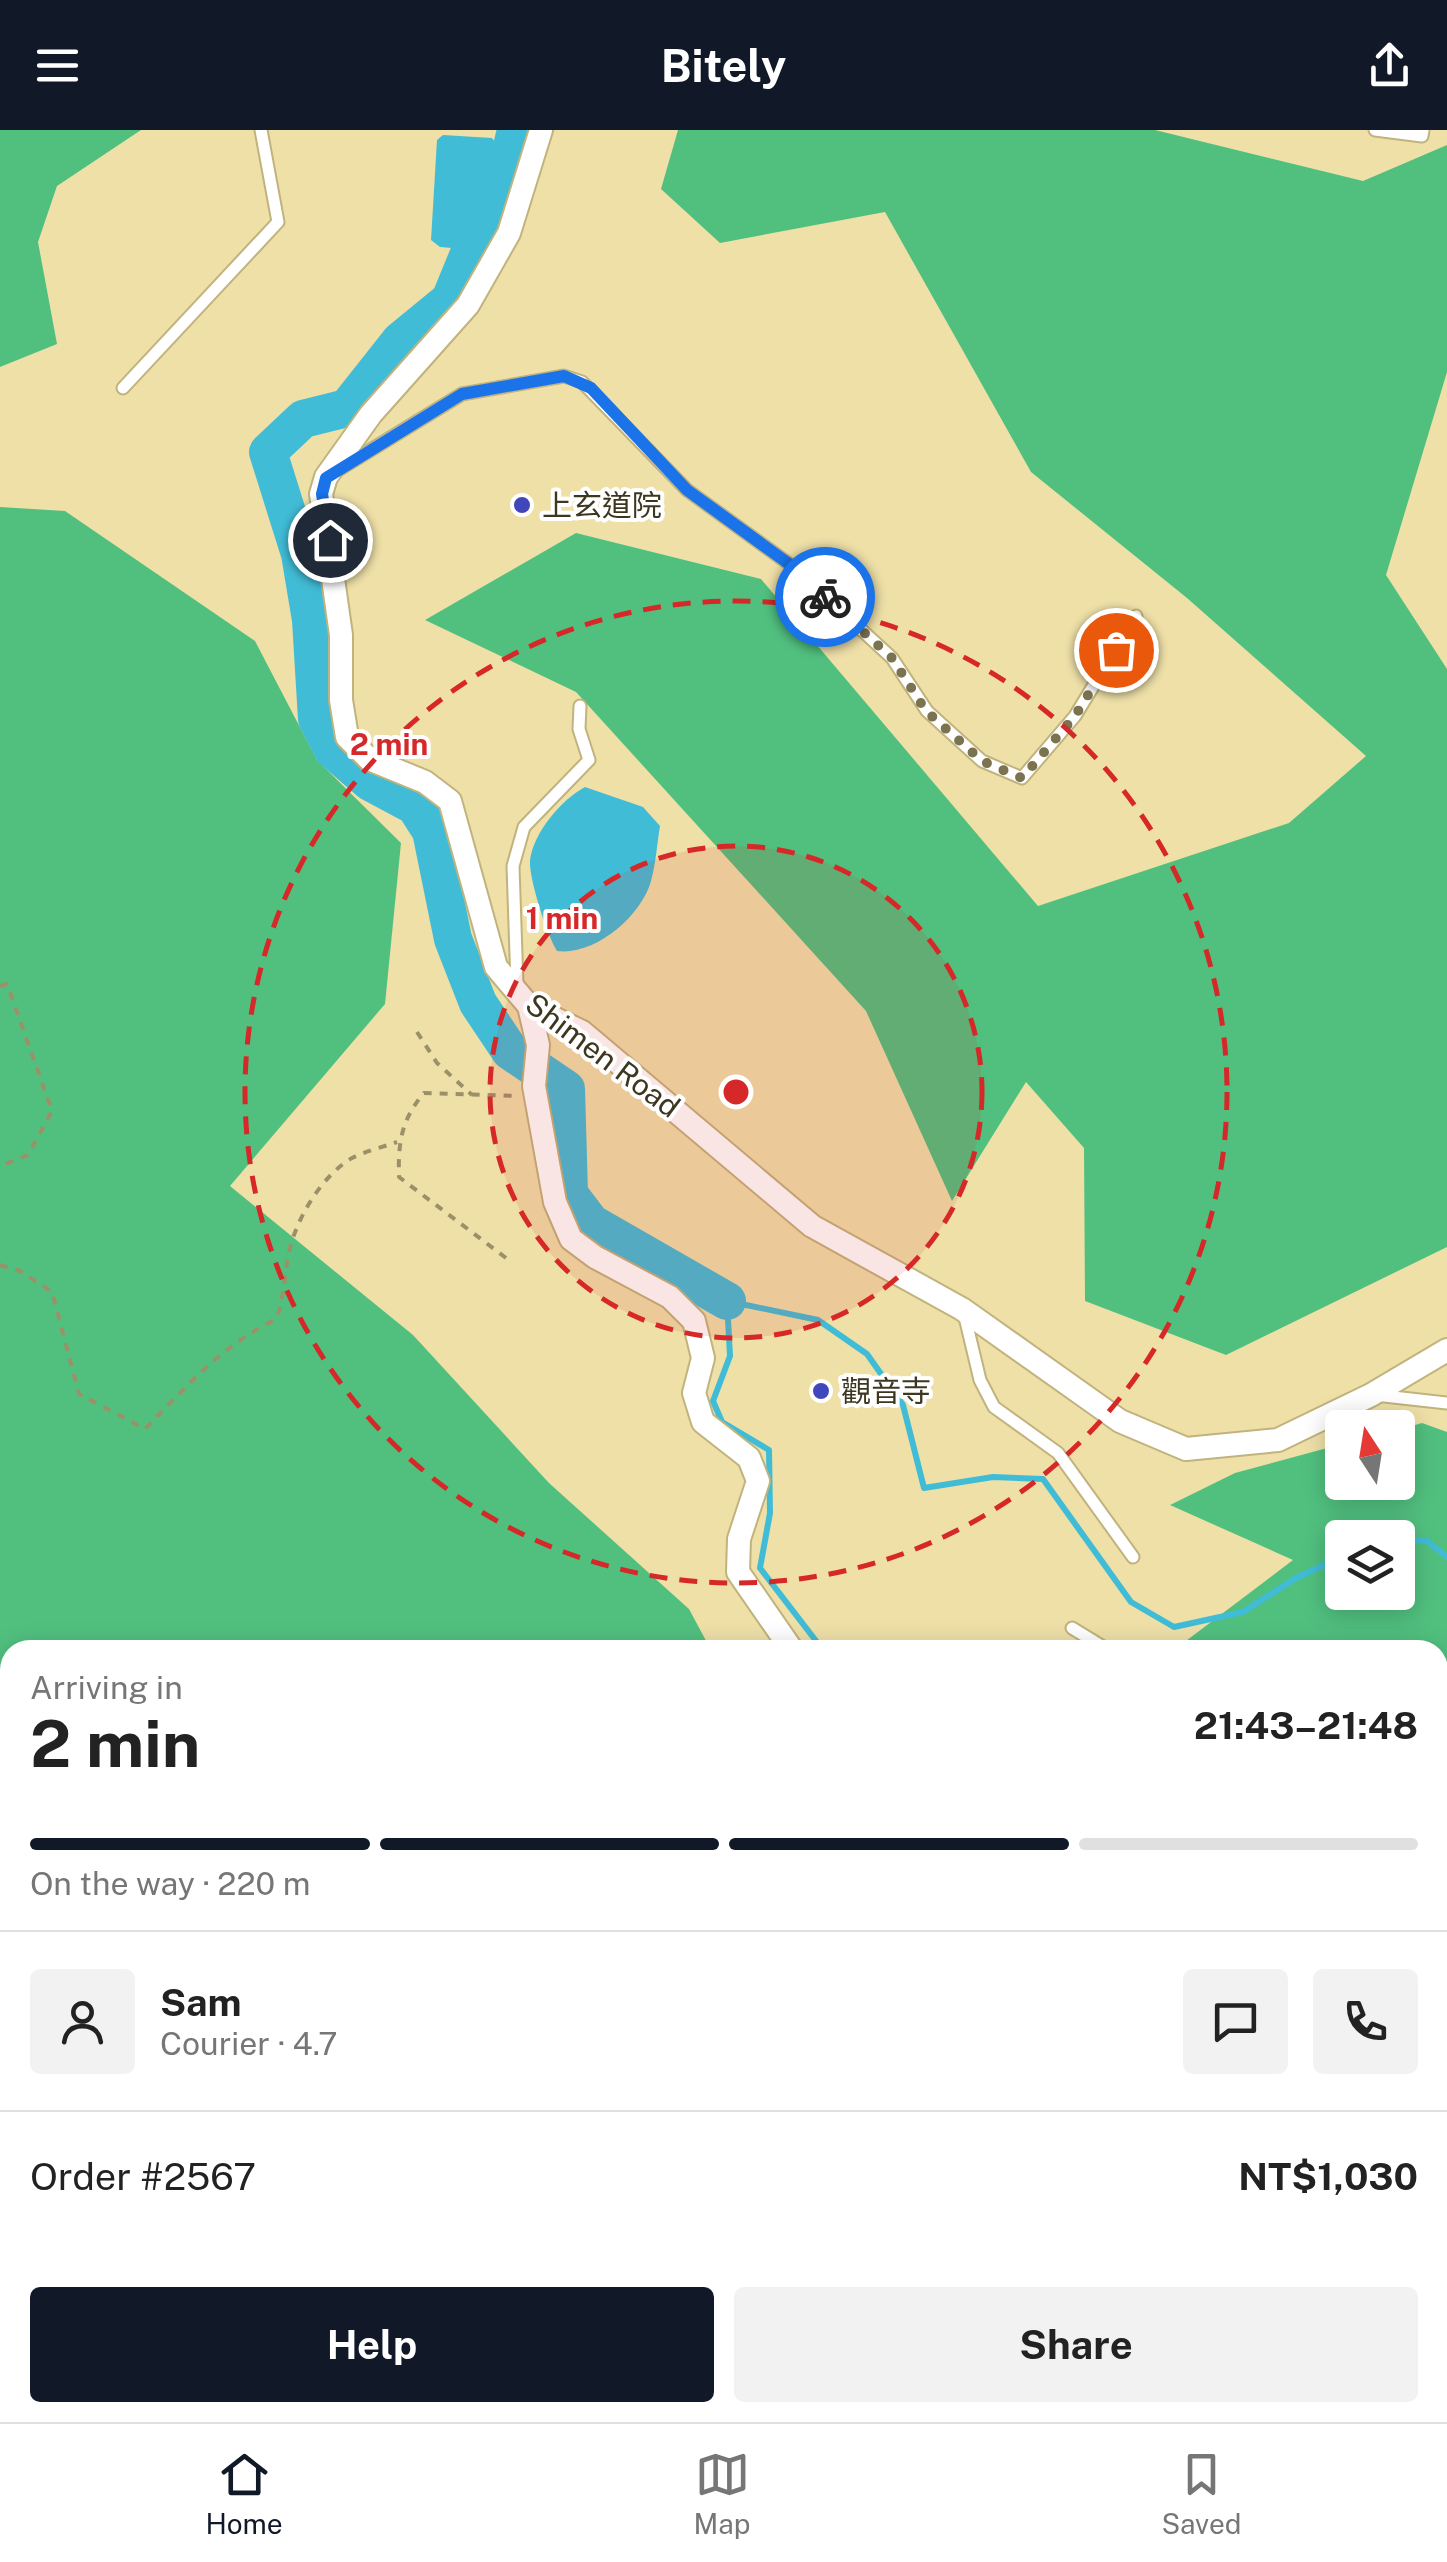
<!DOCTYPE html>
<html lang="en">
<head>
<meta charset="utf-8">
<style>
	body { margin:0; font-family:"Public Sans","Noto Sans TC",sans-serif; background:#f2f2f2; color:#222; height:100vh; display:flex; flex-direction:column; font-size:38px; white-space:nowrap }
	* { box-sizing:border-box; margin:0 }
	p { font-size:32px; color:#767676 }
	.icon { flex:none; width:55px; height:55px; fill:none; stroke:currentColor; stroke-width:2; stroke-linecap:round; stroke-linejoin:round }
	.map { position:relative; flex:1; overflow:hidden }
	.drawer { position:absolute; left:0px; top:1510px; width:1448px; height:782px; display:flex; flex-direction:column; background:#fff; border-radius:30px 30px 0 0; box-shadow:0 5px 25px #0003 }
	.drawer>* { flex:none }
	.needle { width:65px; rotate:348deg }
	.fabs { position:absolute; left:1325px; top:1280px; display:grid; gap:20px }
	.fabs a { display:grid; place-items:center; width:90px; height:90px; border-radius:10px; background:#fff; box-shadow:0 5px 25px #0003; font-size:50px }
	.pin { position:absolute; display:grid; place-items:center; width:85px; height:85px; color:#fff; margin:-42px; border:5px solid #fff; border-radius:50%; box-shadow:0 2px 10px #0007 }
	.courier { position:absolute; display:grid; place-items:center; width:100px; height:100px; margin:-50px; border:8px solid #1a73e8; border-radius:50%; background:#fff; color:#222; box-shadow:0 2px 12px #0007 }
	.headline em { font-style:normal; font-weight:700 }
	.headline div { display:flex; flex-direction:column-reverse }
	.headline { display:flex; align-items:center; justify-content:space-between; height:170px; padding:0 30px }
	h1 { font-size:65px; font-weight:700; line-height:75px }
	.bar { display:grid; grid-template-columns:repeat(4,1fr); gap:15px 10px; align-content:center; height:120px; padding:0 30px }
	.bar i { height:12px; border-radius:8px; background:#e0e0e0 }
	.bar .current { background:#111827 }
	.bar p { grid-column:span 4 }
	.line { display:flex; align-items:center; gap:25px; padding:0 30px; border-top:2px solid #e0e0e0 }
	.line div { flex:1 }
	.round { display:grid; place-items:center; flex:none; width:105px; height:105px; border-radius:10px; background:#f2f2f2 }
	.primary-button { display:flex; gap:20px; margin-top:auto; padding:20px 30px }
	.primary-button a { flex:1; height:115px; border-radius:10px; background:#111827; color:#fff; font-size:40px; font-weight:700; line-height:115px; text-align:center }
	.primary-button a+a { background:#f2f2f2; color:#222 }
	header { display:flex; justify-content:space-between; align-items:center; height:130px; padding:0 30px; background:#111827; color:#fff; font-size:45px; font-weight:700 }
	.tab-bar { display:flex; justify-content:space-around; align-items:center; height:140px; border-top:2px solid #e0e0e0; background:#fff; font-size:28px; color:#767676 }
	.tab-bar a { display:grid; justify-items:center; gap:5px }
	.tab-bar .current { color:#111827 }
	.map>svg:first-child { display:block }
</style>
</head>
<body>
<header><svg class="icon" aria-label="menu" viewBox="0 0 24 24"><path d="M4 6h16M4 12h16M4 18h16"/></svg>Bitely<svg class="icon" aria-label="share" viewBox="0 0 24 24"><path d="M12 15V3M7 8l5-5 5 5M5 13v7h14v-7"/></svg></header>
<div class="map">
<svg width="1447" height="2292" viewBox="0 0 1447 2292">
	<rect width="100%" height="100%" fill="#efe0a8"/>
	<g fill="#51c07f" fill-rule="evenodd">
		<polygon points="0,0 141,0 57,56 38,112 57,214 0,237"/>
		<polygon points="678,0 1155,0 1363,51 1447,15 1447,242 1386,445 1447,539 1447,1117 1226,1225 1085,1171 1084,1018 1026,952 952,1071 866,881 576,562 425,490 576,403 761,449 1038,776 1289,693 1366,626 1187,468 1031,342 885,82 720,113 661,59"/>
		<polygon points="0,377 65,381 255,511 317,630 401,713 385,874 230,1056 413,1205 549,1353 689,1479 711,1520 10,1520 10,1616 0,1617"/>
		<path d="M1422,1293L1447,1302V1777L1438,1776V1520H1174L1293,1430L1170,1375L1235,1343L1342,1314V1352H1398V1300ZM1342,1408H1398V1462H1342Z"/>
		<polygon points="1438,2096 1447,2103 1447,2292 483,2292 485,2282 1438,2282"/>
		<polygon points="0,2249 10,2258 10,2282 40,2283 45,2292 0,2292"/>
	</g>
	<g fill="#41bcd6">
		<polygon points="443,5 492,8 499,17 494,43 452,118 440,117 431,110 437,10"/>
		<path d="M585,657L643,677L660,696C657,714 656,733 651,751C641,787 594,826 557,821C547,805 529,749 530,731C533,703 561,670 585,657Z"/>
	</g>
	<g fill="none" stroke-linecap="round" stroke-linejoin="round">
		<g stroke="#41bcd6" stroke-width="6">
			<polyline points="1388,1408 1390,1408"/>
			<polyline points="1398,1408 1427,1411 1447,1427"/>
			<polyline points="823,1520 760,1438 770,1383 769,1320 722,1292 713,1271 730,1226 727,1171 818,1190 867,1224 903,1275 924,1358 993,1347 1043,1349 1131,1472 1174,1497 1243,1482 1296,1448 1342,1427"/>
		</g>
		<polyline stroke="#41bcd6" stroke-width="38" points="516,0 511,21 450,170 400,211 347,278 303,289 268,322 300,424 311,490 317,589 333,620 370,652 415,676 431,701 453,809 478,873 510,921 566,959 569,1064 591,1093 727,1171"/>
		<defs>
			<g id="service">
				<polyline points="1375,0 1422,6 1423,0"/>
				<polyline points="123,258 278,92 261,0"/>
				<polyline points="338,340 462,264 564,246 582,252 687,360 792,436 892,528 927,581 982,631 1022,648 1075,586 1136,486"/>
				<polyline points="517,855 513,736 524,697 589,630 579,599 580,576"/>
				<polyline points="964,1183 980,1250 994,1277 1058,1323 1133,1427"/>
				<polyline points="1375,1265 1447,1273"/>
				<polyline points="1072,1498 1108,1520"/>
				<polyline points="140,2282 144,2292"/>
				<polyline points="76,2286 78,2282"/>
			</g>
			<g id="minor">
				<polyline points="541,0 509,103 468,175 371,284 326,347 321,364 341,505 341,570 347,607 369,629 425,652 450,671 496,837 529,876 582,902 812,1096 962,1179 1120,1291 1186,1319 1278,1310 1371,1265 1447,1220"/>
				<polyline points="529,876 538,915 534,956 555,1072 571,1109 595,1127 670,1167 694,1191 703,1228 694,1263 703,1292 749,1328 758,1351 739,1409 738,1442 792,1520"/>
				<polyline points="1438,1824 1447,1831"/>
				<polyline points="421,2292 422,2282"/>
			</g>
		</defs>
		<use href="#service" stroke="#c1b37d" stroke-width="15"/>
		<use href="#minor" stroke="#c1b37d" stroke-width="26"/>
		<g stroke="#9b9168" stroke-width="4" stroke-dasharray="8 8" stroke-linecap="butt">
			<polyline points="0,856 7,854 52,981 28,1025 0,1036"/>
			<polyline points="417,902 437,933 472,965"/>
			<path d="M506,1128L399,1047C398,1013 401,990 424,963L516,966"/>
			<path d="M0,1135L20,1141L52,1162L79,1264L145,1299C189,1254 219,1218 276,1189C284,1168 284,1149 288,1127C294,1092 321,1046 352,1028C366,1021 383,1017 397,1012"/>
			<polyline points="0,1890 10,1903"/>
			<polyline points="0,2190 10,2204"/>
		</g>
		<use href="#service" stroke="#fff" stroke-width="11"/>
		<use href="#minor" stroke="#fff" stroke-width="22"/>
	</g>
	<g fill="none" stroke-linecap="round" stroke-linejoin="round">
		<polyline stroke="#7b7250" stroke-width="10" stroke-dasharray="0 18" points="825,467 892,528 926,581 982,631 1022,648 1075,586 1116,520"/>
		<polyline stroke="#1a73e8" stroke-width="12" points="330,410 322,364 326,348 462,264 564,246 591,258 687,360 792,436 825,467"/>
	</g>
	<circle cx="736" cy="962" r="246" fill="#d62828" fill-opacity=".12"/>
	<g fill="none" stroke="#d62828" stroke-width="5" stroke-dasharray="18 12">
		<circle cx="736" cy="962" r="246"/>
		<circle cx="736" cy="962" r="491"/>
	</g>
	<g fill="#4146bb" stroke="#fff" stroke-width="4">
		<circle cx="522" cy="375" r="10"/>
		<circle cx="821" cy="1261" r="10"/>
	</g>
	<g text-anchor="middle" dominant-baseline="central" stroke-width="8" stroke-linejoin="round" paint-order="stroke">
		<g font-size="30" fill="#3d3720" stroke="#fff" text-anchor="start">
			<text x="542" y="375">上玄道院</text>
			<text x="841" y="1261">觀音寺</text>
		</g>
		<g font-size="30" fill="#3d3720" stroke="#fff">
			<text transform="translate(603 925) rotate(37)">Shimen Road</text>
		</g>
	</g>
	<circle cx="736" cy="962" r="15" fill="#d62828" stroke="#fff" stroke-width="5"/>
	<g font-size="30" text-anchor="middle" font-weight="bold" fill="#d62828" stroke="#fff" stroke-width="8" stroke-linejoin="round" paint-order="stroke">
		<text x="389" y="625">2 min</text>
		<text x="562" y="799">1 min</text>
	</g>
</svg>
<div class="fabs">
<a><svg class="needle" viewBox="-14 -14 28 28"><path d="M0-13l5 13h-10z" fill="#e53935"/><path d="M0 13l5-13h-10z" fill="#767676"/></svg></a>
<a><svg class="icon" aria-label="layers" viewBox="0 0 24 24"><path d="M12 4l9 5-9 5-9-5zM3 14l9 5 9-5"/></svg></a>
</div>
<div class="pin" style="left:1116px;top:520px;background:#ea580c"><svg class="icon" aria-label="bag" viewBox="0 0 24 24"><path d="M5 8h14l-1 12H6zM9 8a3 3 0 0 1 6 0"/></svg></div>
<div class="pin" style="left:330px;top:410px;background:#1f2937"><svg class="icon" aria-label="home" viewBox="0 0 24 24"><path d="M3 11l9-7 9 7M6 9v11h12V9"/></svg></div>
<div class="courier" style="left:825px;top:467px"><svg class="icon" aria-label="bike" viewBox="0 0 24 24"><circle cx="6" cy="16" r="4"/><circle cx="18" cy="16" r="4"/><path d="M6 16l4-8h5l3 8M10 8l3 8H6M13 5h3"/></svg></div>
<section class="drawer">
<div class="headline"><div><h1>2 min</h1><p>Arriving in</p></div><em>21:43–21:48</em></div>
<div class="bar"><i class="current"></i><i class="current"></i><i class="current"></i><i></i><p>On the way · 220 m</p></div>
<div class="line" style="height:180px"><a class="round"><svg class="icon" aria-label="person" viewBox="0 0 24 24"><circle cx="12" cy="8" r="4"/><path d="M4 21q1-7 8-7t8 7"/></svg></a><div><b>Sam</b><p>Courier · 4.7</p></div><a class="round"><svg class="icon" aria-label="chat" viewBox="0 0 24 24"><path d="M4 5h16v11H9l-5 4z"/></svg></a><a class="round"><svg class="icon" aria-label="phone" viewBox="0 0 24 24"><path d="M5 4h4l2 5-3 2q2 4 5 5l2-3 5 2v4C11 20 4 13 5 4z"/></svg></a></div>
<div class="line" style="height:130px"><div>Order #2567</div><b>NT$1,030</b></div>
<div class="primary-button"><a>Help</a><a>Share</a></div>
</section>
</div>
<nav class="tab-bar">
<a class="current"><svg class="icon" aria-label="home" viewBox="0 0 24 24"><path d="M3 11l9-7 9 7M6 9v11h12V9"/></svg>Home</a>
<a><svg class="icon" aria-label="map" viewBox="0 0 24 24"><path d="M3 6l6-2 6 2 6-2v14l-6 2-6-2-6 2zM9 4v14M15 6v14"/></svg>Map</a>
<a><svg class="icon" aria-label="saved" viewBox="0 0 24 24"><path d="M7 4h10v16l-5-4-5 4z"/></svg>Saved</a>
</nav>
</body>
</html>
